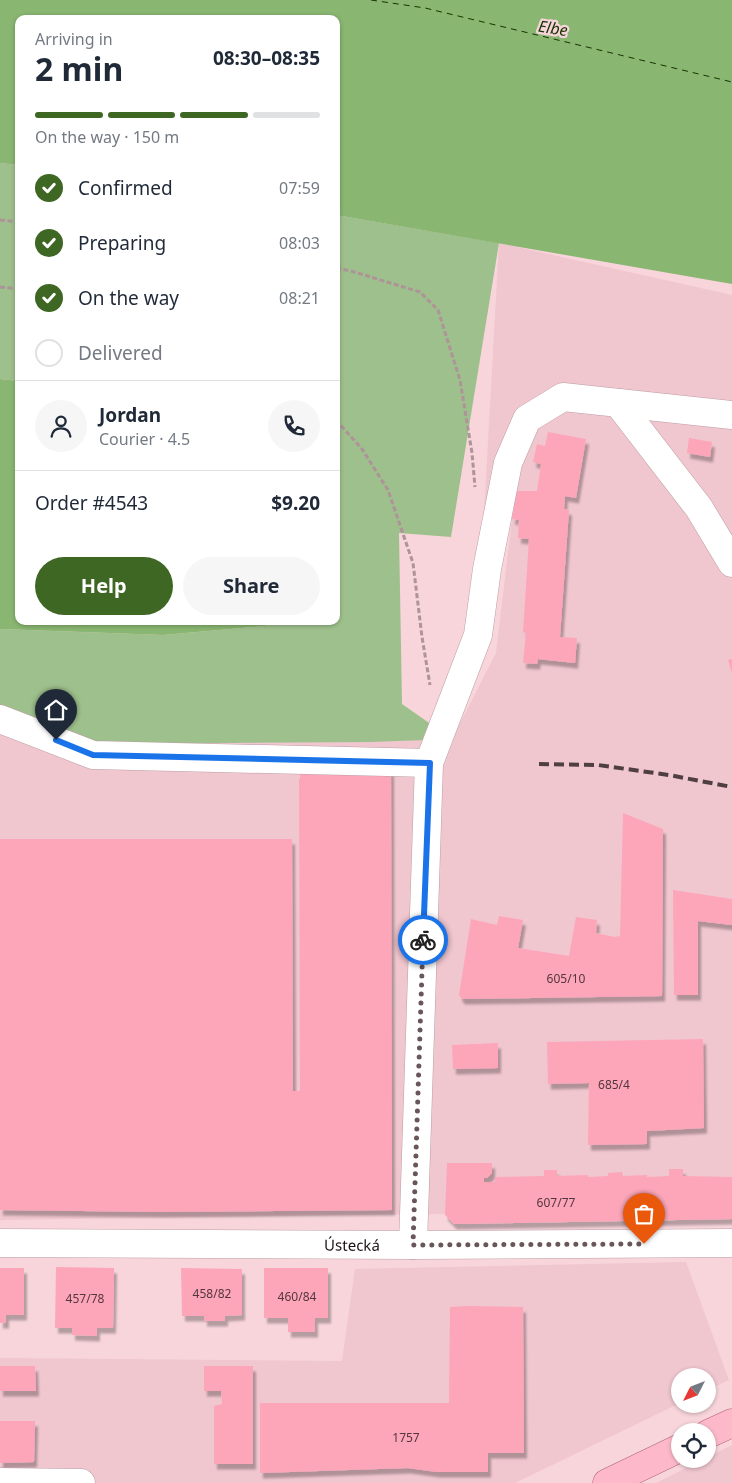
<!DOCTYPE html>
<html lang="en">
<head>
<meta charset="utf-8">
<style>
	body { margin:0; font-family:"Noto Sans",sans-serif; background:#f6f6f7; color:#1f2937; height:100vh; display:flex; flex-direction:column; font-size:19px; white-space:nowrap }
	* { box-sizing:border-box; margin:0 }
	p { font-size:16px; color:#747a83 }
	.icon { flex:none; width:28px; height:28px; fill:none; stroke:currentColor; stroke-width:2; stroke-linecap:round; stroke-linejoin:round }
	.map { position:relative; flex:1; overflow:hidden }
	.details { position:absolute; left:15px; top:15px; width:325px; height:610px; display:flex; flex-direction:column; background:#fff; border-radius:10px; box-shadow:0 1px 4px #0004 }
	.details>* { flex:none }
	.needle { width:32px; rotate:228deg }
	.fabs { position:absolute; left:671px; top:1368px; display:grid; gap:10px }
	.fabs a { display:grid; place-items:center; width:45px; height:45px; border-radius:50%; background:#fff; box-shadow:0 1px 4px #0004; font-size:25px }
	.pin { position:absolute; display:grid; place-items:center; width:42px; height:42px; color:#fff; margin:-51px -21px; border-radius:50% 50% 50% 0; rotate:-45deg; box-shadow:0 0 5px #0007 }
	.pin .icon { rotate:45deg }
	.courier { position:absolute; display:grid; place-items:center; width:50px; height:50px; margin:-25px; border:4px solid #1a73e8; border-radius:50%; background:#fff; color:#222; box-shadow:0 1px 6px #0007 }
	.head em { font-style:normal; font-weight:700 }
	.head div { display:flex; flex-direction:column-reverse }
	.head { display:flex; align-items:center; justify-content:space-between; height:85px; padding:0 20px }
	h1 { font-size:32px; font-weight:700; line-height:38px }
	.bar { display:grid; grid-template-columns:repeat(4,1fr); gap:8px 5px; align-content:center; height:60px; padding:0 20px }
	.bar i { height:6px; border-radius:4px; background:#e0e1e3 }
	.bar .on { background:#3d6723 }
	.bar p { grid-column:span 4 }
	.line { display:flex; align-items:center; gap:12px; padding:0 20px; border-top:1px solid #e0e1e3 }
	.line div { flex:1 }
	.round { display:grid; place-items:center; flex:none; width:52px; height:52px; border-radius:26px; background:#f6f6f7 }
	ol { padding:0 20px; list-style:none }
	li { display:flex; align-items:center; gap:15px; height:55px }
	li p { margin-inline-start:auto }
	li .icon { padding:5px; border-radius:50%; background:#3d6723; color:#fff; stroke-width:4 }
	li:last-child { color:#747a83 }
	li i { width:28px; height:28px; border:2px solid #e0e1e3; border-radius:50% }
	.cta { display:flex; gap:10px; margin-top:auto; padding:10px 20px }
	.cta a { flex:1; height:58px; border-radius:30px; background:#3d6723; color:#fff; font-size:20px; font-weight:700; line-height:58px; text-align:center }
	.cta a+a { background:#f6f6f7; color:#1f2937 }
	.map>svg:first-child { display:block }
</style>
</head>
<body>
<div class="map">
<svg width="732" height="1483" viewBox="0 0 732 1483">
	<defs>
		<filter id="shadow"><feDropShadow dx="3" dy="5.5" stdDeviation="1" flood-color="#0004"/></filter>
	</defs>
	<rect width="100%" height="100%" fill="#f7d5db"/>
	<g fill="#f0c6cf">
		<polygon points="499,243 732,295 732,1210 0,1220 0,707 452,739 496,653 512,519 484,514"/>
		<polygon points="686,1262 729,1380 708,1390 708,1376 680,1376 680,1403 515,1483 0,1483 0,1358 342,1361 355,1269"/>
		<polygon points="732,1445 732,1483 656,1483 704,1459 708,1459 708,1457"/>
	</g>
	<g fill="#9ec08c">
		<polygon points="0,163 19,165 19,381 0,379"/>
		<polygon points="336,215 499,243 451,537 399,533 402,704 452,739 371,742 98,744 0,707 0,629 163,635 265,626 282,621 336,621"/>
	</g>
	<g fill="#89b671">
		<polygon points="0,0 732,0 732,284 336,215 336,19 19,19 19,165 0,163"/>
		<polygon points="0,379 19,381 19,621 282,621 265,626 163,635 0,629"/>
	</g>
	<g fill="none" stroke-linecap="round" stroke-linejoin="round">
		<polyline stroke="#173302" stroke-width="1" stroke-dasharray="6 5" stroke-linecap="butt" points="371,0 425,8 732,82"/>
	</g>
	<g fill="#fda6ba" filter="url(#shadow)">
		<polygon points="548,432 586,439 576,498 565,496 564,509 569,510 560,637 577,638 575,663 538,659 537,664 523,663 526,633 523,632 529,539 518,538 519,520 512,519 516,491 537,491 541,464 533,462 537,444 545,446"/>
		<polygon points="689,438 712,442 710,457 687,453"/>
		<polygon points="732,659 732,672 728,660"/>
		<polygon points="300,766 391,766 392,1210 162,1212 0,1210 0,839 292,839 293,1091 300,1091 299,779 300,779"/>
		<polygon points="623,813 663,829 662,996 462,999 459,995 471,919 497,925 499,916 523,920 518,948 569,956 576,917 597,920 596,933 614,937 620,936"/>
		<polygon points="673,890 732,899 732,925 698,921 698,995 674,995"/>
		<polygon points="703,1039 704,1128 647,1131 647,1144 588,1145 589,1083 548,1084 547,1042"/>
		<polygon points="498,1043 498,1068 453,1069 452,1045"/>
		<polygon points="447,1163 492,1163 492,1173 487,1178 484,1178 484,1182 495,1182 495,1177 544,1176 544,1170 557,1170 557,1176 588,1175 588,1177 608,1176 608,1173 622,1172 623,1176 647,1175 647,1177 669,1176 669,1169 683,1169 683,1176 732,1177 732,1219 454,1224 445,1215"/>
		<polygon points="56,1267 114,1268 113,1328 97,1328 97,1336 72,1335 72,1328 55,1328"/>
		<polygon points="0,1268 24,1268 24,1315 6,1315 6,1323 0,1323"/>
		<polygon points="181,1268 242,1269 242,1315 225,1316 225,1321 204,1321 204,1316 182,1316"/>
		<polygon points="264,1268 328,1268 328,1318 315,1318 315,1332 288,1332 288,1318 264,1318"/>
		<polygon points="468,1306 523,1307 524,1453 488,1453 488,1472 437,1472 408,1468 260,1473 260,1403 449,1403 450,1307"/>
		<polygon points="0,1366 35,1366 36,1391 0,1391"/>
		<polygon points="204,1366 253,1366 253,1464 214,1464 214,1406 222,1404 221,1391 204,1391"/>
		<polygon points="0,1421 35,1421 34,1462 0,1463"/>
	</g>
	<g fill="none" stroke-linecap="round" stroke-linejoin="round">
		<defs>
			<g id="minor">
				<polyline points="618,403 699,508 732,563"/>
				<polyline points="0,719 93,755 429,763"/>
				<path id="s1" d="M0,1243L413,1245L732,1243"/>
				<polyline points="413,1245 429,763 478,635 487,569 508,463 527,419 563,397 732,415"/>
				<polyline points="0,1482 81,1483"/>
			</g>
			<g id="major">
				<polyline points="708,1434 732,1423"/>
				<polyline points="607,1483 680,1448"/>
			</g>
		</defs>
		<use href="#minor" stroke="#bd9da4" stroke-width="29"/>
		<use href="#major" stroke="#ae6073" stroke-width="29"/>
		<g stroke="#ae9398" stroke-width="3" stroke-dasharray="5 2.5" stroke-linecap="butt">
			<polyline points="0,220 19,222"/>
			<polyline points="336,268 351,271 420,292 438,310 460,380 472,453 475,487"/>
			<polyline points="0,287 19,289"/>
			<polyline points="336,420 362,449 388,490 413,563 422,637 430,685"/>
		</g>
		<use href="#minor" stroke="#fff" stroke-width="28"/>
		<use href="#major" stroke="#fdb9ca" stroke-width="28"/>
		<polyline stroke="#503f42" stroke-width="4" stroke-dasharray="10 5" stroke-linecap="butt" points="539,764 598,765 669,775 732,787"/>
	</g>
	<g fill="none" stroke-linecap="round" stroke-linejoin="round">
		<polyline stroke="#695659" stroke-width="5" stroke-dasharray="0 9" points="423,940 413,1245 644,1244"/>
		<polyline stroke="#1a73e8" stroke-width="6" points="56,740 93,755 430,763 423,940"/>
	</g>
	<g text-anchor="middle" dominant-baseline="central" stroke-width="4.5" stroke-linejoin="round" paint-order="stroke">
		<g font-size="12" fill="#54363d">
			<text x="566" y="978">605/10</text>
			<text x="614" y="1084">685/4</text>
			<text x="556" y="1202">607/77</text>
			<text x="212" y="1293">458/82</text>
			<text x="297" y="1296">460/84</text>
			<text x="85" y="1298">457/78</text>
			<text x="406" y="1437">1757</text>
		</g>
		<g font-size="15" fill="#1c1113" stroke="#f7d5db">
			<text stroke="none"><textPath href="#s1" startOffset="352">Ústecká</textPath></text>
		</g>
		<g font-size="16" font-style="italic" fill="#173302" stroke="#f7d5db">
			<text transform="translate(553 28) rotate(9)">Elbe</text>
		</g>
	</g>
</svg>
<div class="fabs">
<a><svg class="needle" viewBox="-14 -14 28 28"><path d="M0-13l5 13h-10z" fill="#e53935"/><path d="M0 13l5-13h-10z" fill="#747a83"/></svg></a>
<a><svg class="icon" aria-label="locate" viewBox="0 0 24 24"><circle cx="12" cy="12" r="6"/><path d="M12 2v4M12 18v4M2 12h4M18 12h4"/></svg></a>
</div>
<div class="pin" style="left:644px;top:1244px;background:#ea580c"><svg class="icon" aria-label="bag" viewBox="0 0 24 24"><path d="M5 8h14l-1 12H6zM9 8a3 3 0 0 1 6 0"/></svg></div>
<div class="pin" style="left:56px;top:740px;background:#1f2937"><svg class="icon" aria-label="home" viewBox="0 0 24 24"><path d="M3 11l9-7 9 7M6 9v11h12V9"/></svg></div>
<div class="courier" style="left:423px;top:940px"><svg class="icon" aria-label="bike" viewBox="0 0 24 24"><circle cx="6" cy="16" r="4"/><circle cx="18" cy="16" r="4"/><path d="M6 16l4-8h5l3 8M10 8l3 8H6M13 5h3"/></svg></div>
<section class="details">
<div class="head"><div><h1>2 min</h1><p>Arriving in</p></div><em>08:30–08:35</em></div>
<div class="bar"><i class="on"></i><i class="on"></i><i class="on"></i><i></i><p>On the way · 150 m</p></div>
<ol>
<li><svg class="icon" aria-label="check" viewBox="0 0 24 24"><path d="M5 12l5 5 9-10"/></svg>Confirmed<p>07:59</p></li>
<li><svg class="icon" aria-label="check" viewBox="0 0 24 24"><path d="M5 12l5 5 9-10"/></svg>Preparing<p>08:03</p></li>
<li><svg class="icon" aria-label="check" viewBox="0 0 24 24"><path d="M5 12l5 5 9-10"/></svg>On the way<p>08:21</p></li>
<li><i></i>Delivered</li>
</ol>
<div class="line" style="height:90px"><a class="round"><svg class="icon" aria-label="person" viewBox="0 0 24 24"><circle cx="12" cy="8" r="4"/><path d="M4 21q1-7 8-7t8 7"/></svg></a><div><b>Jordan</b><p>Courier · 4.5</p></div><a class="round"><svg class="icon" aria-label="phone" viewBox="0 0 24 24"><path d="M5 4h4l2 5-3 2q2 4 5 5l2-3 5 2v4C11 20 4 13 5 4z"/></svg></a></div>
<div class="line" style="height:65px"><div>Order #4543</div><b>$9.20</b></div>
<div class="cta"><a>Help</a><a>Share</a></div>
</section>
</div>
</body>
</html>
